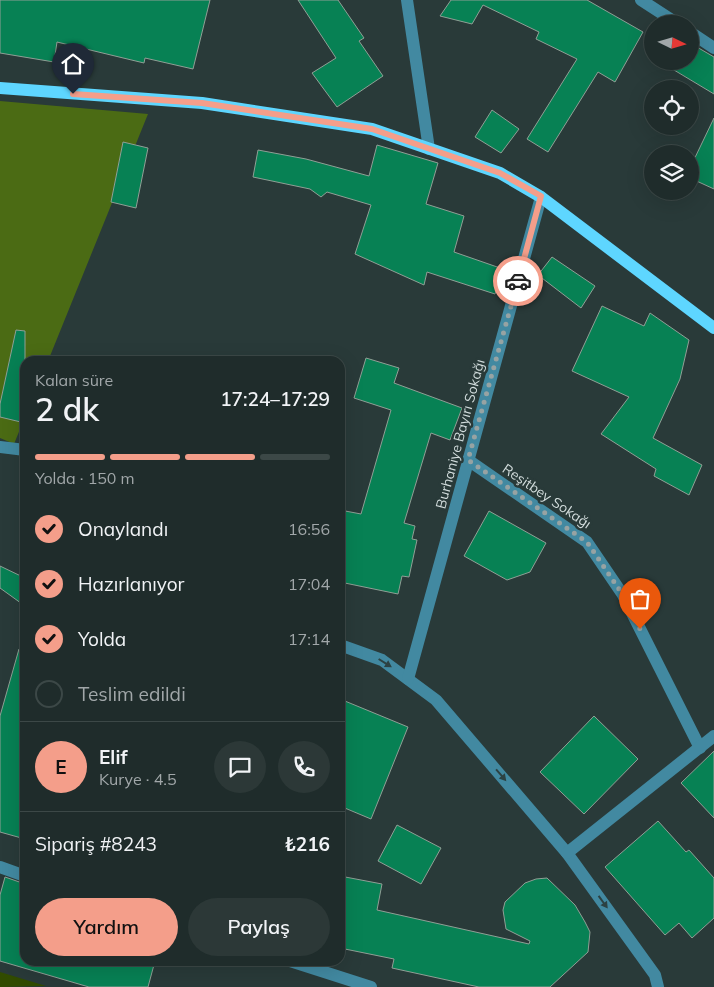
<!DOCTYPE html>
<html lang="tr">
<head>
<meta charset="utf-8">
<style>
	body { margin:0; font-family:Mulish,sans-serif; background:#2c3837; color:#f1f3f6; height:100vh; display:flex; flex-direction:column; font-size:19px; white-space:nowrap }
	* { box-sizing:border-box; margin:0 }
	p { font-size:16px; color:#a1a7a9 }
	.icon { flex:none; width:28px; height:28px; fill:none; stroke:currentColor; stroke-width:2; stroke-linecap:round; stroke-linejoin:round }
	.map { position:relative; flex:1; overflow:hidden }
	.sheet { position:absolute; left:20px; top:356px; width:325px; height:610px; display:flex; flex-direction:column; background:#1f2c2b; border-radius:15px; box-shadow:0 5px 20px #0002,0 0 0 1px #3c4847 }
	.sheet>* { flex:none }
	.needle { width:32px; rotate:95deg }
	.tools { position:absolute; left:644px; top:15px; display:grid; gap:10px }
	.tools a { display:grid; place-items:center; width:55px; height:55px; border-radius:50%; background:#1f2c2b; box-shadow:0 5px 20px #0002,0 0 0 1px #3c4847; font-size:25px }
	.pin { position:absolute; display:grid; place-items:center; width:42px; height:42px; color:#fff; margin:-51px -21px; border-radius:50% 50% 50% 0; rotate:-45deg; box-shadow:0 0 5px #0007 }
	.pin .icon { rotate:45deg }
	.courier { position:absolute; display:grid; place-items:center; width:50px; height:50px; margin:-25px; border:4px solid #f49e8a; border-radius:50%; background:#fff; color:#222; box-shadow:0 1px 6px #0007 }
	.head em { font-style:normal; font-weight:600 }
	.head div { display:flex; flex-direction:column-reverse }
	.head { display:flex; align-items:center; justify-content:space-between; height:85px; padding:0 15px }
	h1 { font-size:32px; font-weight:600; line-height:38px }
	.bar { display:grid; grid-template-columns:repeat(4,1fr); gap:8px 5px; align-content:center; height:60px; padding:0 15px }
	.bar i { height:6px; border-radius:4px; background:#3c4847 }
	.bar .active { background:#f49e8a }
	.bar p { grid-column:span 4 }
	.line { display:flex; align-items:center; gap:12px; padding:0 15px; border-top:1px solid #3c4847 }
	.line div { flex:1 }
	.round { display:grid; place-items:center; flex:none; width:52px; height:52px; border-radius:26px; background:#2c3837 }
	ol { padding:0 15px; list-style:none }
	li { display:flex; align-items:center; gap:15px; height:55px }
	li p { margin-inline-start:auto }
	li .icon { padding:5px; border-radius:50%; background:#f49e8a; color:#111; stroke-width:4 }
	li:last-child { color:#a1a7a9 }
	li i { width:28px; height:28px; border:2px solid #3c4847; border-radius:50% }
	.primary-button { display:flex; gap:10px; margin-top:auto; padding:10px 15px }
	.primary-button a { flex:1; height:58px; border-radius:30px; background:#f49e8a; color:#111; font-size:20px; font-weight:600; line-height:58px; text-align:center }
	.primary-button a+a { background:#2c3837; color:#f1f3f6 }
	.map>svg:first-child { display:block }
</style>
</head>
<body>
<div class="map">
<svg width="714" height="987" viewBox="0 0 714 987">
	<rect width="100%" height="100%" fill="#293a39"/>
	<polygon fill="#314b00" points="0,972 46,986 0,987"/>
	<polygon fill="#4b6b14" points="0,101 148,114 48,361 25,361 25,417 14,444 0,438"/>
	<g fill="#078154" stroke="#909f96">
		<polygon points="0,0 210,0 193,69 145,58 144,63 57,42 54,62 0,53"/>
		<polygon points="298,0 338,0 364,38 359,41 383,76 337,107 312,73 336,58"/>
		<polygon points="451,0 587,0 643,32 615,82 598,72 548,152 527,139 577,59 536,39 539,32 483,5 472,24 440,16"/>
		<polygon points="690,43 714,57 714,94 659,61 690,61"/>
		<polygon points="492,110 519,129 501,153 475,137"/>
		<polygon points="714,118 714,189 690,178 690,168"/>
		<polygon points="123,142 148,148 136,208 111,202"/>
		<polygon points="377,145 438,163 426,204 464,216 454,252 503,269 495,294 427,272 424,285 355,254 371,205 327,192 321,197 310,189 253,177 258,150 306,159 369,176"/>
		<polygon points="552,257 595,286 581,308 538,275"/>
		<polygon points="602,306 644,326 650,313 689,340 680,379 653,438 702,465 689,495 654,476 656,469 601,434 629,397 572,371"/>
		<polygon points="16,330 25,331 25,423 0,417 0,404"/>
		<polygon points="366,358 399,368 394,383 462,408 450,440 431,433 404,523 415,526 412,539 417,540 409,577 402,576 398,594 340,582 340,510 361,514 391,410 354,398"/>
		<polygon points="489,511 546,543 530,572 507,580 464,556"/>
		<polygon points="0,566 25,578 25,606 0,588"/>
		<polygon points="19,649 25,649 25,839 0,832 0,716"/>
		<polygon points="340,699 408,727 371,819 340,806"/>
		<polygon points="594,716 638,759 584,814 540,772"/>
		<polygon points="714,751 714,818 681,783"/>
		<polygon points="658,821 686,852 689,850 714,878 714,918 692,938 679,923 665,935 605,867"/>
		<polygon points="397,825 441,848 421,884 378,861"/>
		<polygon points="340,876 382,884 377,910 529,944 530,941 506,929 503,910 505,902 525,883 536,879 547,878 575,905 585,922 590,932 588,952 550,987 479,987 392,968 394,959 340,948"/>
		<polygon points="5,877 25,884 25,961 155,961 148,987 89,987 0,961 0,895"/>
	</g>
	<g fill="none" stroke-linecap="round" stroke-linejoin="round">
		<g stroke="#4289a1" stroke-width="12">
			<polyline points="407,0 429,149"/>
			<polyline points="641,0 678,24"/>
			<polyline points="690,32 714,48"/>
			<polyline points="0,447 25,450"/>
			<polyline points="468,460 587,542 623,595 700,748"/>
			<polyline points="340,645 382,660 436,700 567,853 655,975 658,987"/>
			<polyline points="408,679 541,197"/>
			<polyline points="567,853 714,736"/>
			<polyline points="0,867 25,876"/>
			<polyline points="290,961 371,987"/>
		</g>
		<polyline stroke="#5ed6ff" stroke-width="12" points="0,88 202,103 372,129 500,173 541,197 714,328"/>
	</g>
	<defs><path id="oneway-solid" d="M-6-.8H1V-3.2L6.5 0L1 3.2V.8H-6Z" transform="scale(1.25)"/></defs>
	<g fill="#2c4243">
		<use href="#oneway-solid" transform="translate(385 663) rotate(32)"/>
		<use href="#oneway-solid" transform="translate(501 775) rotate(49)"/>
		<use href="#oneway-solid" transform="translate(603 902) rotate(54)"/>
	</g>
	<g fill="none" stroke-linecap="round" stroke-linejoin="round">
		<polyline stroke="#97a3a3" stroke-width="5" stroke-dasharray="0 9" points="518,281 468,460 587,542 623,595 640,629"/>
		<polyline stroke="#f49e8a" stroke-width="6" points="73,94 202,103 372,129 500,173 541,196 518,281"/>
	</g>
	<g text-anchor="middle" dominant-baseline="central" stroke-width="5" stroke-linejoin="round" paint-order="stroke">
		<g font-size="14" fill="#d2dcdc" stroke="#293a39">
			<text transform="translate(460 434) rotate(-75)">Burhaniye Bayırı Sokağı</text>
			<text transform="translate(547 496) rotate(34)">Reşitbey Sokağı</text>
		</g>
	</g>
</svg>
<div class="tools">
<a><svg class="needle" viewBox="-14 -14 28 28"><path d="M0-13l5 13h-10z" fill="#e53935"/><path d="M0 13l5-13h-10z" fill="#a1a7a9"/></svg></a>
<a><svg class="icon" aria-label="locate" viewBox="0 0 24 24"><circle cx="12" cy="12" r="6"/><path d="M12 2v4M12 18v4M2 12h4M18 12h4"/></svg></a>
<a><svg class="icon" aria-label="layers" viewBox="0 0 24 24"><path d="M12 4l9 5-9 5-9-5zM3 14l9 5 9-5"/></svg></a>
</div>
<div class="pin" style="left:640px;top:629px;background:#ea580c"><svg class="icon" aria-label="bag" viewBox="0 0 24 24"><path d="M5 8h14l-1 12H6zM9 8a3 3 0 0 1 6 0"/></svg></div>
<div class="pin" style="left:73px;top:94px;background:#1f2937"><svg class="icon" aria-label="home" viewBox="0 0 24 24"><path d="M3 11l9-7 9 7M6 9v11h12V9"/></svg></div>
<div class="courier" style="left:518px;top:281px"><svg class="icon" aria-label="car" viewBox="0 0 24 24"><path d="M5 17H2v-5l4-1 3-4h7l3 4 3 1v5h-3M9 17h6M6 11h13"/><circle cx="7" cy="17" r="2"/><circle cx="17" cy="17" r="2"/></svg></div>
<section class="sheet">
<div class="head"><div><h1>2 dk</h1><p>Kalan süre</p></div><em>17:24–17:29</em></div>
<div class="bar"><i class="active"></i><i class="active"></i><i class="active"></i><i></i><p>Yolda · 150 m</p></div>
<ol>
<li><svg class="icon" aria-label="check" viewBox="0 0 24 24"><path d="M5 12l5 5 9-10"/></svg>Onaylandı<p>16:56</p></li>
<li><svg class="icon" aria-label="check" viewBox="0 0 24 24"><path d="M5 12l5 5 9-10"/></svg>Hazırlanıyor<p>17:04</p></li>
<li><svg class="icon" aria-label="check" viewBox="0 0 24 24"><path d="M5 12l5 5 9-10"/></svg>Yolda<p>17:14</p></li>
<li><i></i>Teslim edildi</li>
</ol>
<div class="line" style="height:90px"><b class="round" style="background:#f49e8a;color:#111">E</b><div><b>Elif</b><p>Kurye · 4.5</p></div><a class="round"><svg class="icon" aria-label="chat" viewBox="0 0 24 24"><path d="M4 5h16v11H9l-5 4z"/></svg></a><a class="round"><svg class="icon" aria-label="phone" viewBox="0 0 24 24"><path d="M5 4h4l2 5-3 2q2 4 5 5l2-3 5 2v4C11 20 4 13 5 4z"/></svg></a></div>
<div class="line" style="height:65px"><div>Sipariş #8243</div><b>₺216</b></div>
<div class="primary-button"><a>Yardım</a><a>Paylaş</a></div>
</section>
</div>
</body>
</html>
